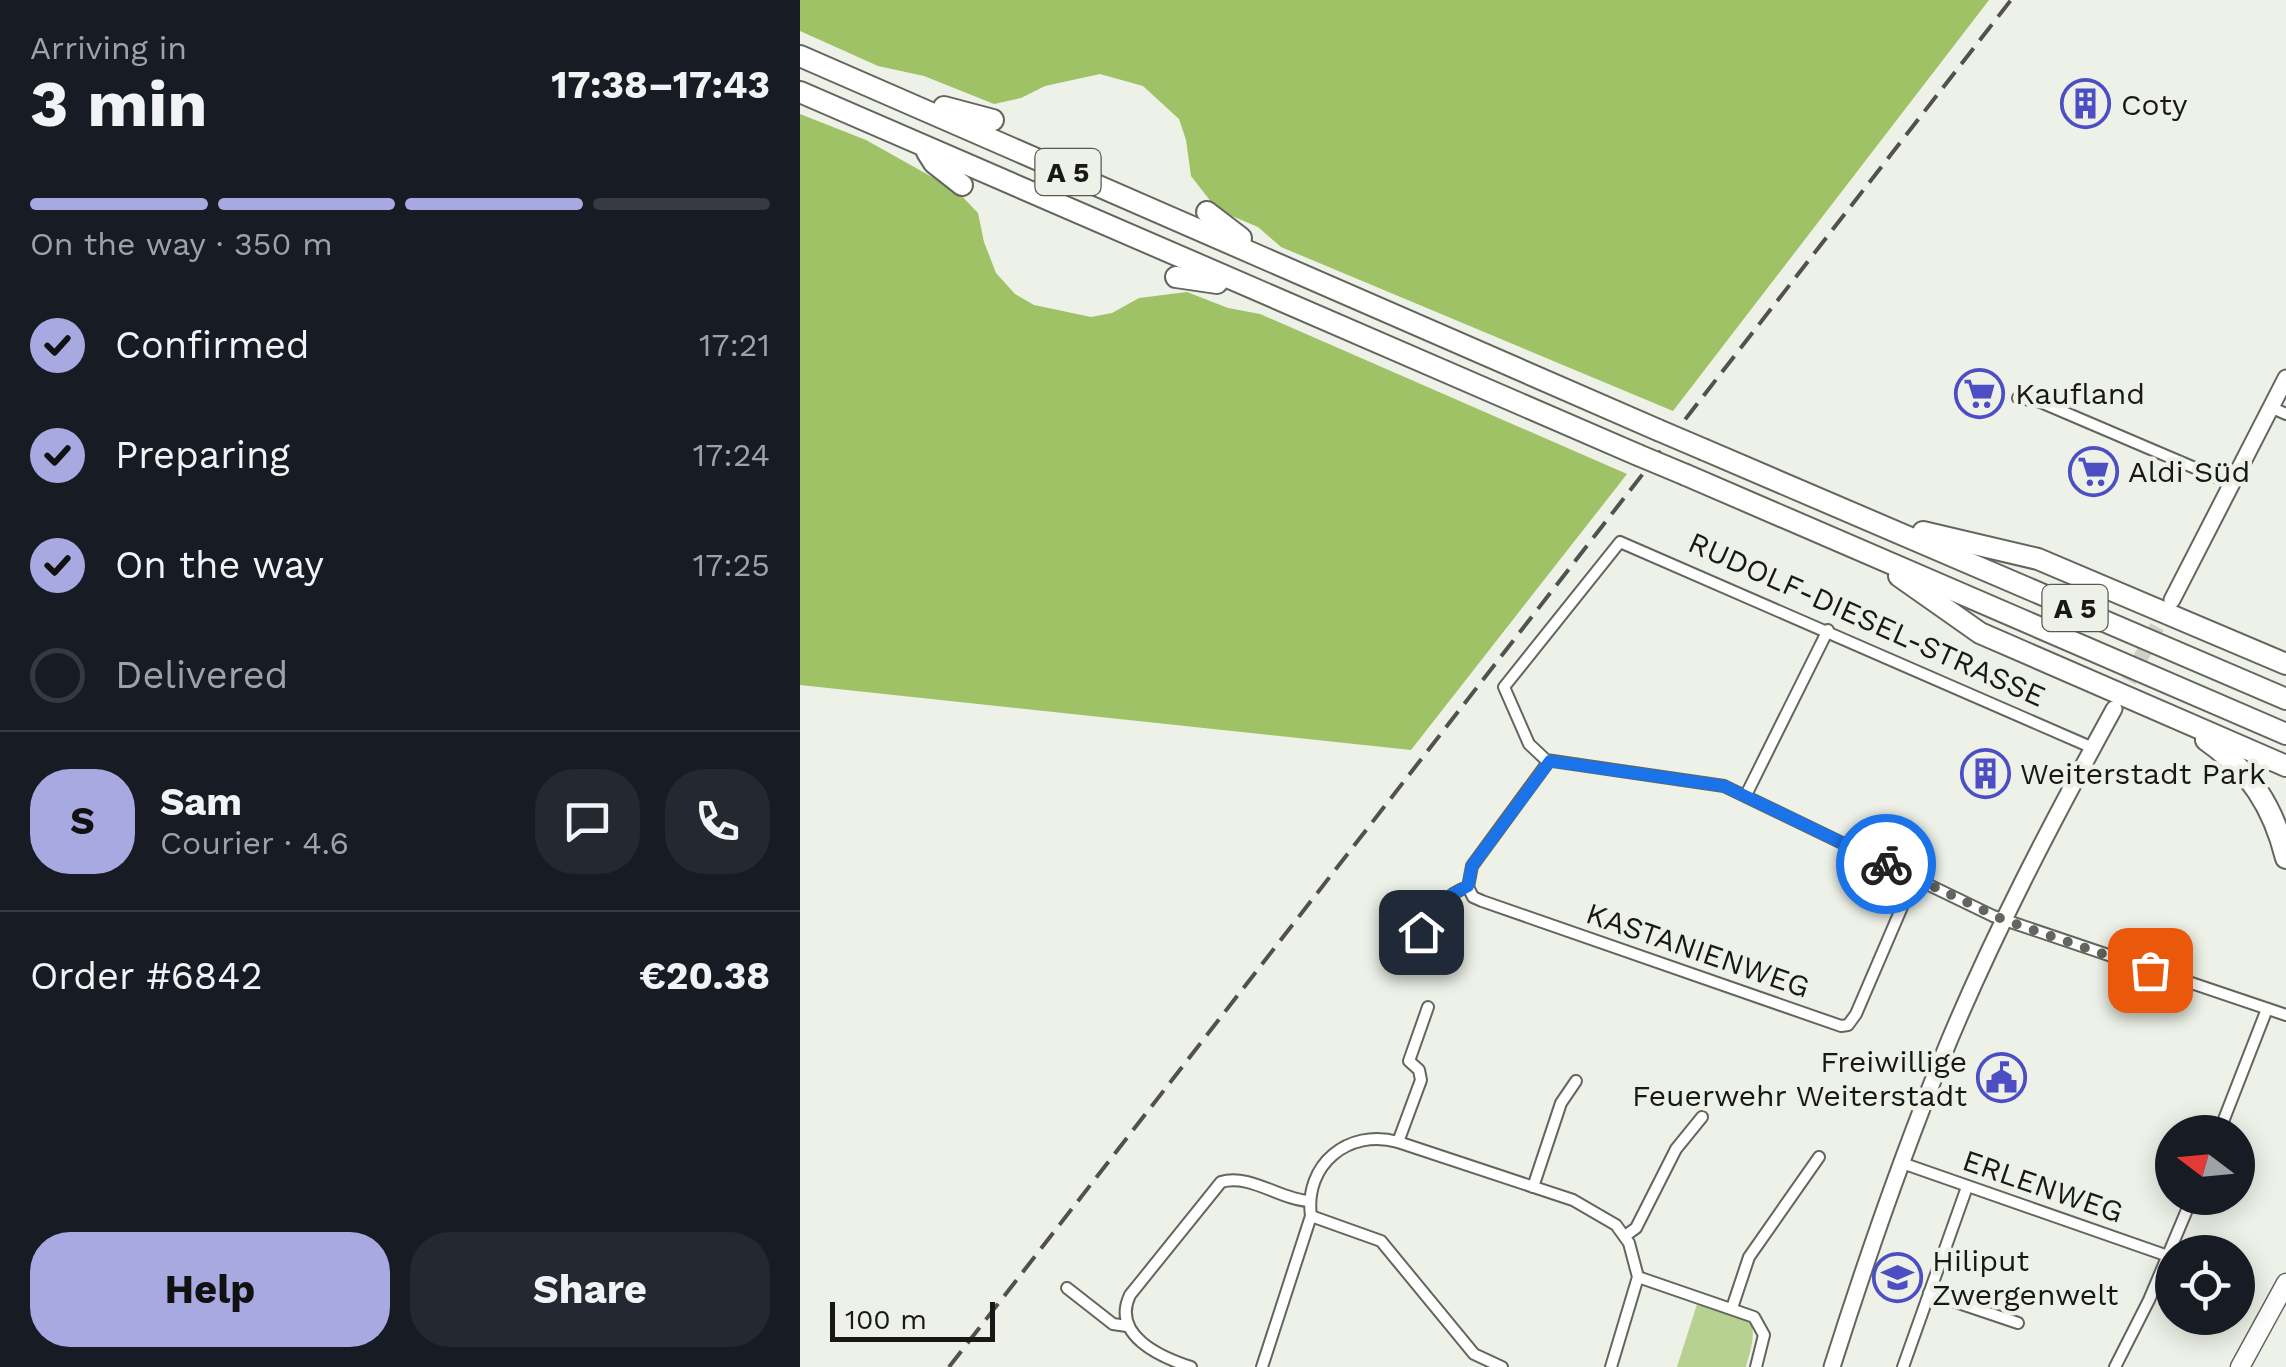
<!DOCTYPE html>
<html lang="en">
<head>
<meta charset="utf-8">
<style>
	body { margin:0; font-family:"Work Sans",sans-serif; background:#242831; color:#f1f3f6; height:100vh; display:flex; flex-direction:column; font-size:38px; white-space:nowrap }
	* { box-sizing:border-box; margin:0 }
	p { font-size:32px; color:#9ea1a6 }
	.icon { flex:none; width:55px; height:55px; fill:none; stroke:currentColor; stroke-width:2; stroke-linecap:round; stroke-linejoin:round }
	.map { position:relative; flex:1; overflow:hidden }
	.drawer { display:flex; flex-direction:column; background:#171b24; width:800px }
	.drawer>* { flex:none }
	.needle { width:65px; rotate:286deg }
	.controls { position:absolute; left:1355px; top:1115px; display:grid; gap:20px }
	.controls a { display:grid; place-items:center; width:100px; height:100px; border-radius:50%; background:#171b24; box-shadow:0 5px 25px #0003; font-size:50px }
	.scale { position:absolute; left:30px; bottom:25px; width:165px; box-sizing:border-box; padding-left:10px; border:5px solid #181916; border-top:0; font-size:28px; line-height:35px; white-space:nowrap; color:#181916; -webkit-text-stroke:8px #edf1e7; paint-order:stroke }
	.pin { position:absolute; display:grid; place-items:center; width:85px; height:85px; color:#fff; margin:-42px; border-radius:20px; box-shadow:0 5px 15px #0006 }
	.courier { position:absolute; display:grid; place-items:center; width:100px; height:100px; margin:-50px; border:8px solid #1a73e8; border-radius:50%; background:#fff; color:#222; box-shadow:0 2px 12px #0007 }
	.summary em { font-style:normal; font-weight:700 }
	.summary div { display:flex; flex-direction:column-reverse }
	.summary { display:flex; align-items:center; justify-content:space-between; height:170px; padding:0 30px }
	h1 { font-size:65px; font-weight:700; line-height:75px }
	.bar { display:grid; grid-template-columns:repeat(4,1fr); gap:15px 10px; align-content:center; height:120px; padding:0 30px }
	.bar i { height:12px; border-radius:8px; background:#363941 }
	.bar .active { background:#a7a9e0 }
	.bar p { grid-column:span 4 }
	.line { display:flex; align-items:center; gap:25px; padding:0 30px; border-top:2px solid #363941 }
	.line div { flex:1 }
	.round { display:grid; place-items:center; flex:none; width:105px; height:105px; border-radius:40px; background:#242831 }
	ol { padding:0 30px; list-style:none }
	li { display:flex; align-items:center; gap:30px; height:110px }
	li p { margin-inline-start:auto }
	li .icon { padding:10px; border-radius:50%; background:#a7a9e0; color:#111; stroke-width:4 }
	li:last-child { color:#9ea1a6 }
	li i { width:55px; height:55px; border:5px solid #363941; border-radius:50% }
	.cta { display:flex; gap:20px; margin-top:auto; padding:20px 30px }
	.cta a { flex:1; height:115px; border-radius:40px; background:#a7a9e0; color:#111; font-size:40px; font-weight:700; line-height:115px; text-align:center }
	.cta a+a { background:#242831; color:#f1f3f6 }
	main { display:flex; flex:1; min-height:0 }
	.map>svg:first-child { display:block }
</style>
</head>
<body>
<main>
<section class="drawer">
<div class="summary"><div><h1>3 min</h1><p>Arriving in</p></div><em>17:38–17:43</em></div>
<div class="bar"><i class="active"></i><i class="active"></i><i class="active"></i><i></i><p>On the way · 350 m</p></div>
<ol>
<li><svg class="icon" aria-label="check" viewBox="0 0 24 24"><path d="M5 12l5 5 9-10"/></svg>Confirmed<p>17:21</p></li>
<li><svg class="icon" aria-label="check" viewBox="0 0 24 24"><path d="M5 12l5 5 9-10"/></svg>Preparing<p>17:24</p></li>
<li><svg class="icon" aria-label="check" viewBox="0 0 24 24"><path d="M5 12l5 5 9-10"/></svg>On the way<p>17:25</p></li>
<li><i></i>Delivered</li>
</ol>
<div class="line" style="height:180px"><b class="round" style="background:#a7a9e0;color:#111">S</b><div><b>Sam</b><p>Courier · 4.6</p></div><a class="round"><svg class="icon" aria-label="chat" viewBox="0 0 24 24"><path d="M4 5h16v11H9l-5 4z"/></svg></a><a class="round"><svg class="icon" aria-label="phone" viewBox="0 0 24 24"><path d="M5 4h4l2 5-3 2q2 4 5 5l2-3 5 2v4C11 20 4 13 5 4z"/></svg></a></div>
<div class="line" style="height:130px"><div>Order #6842</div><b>€20.38</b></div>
<div class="cta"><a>Help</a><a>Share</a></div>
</section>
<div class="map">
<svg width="1486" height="1367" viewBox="0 0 1486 1367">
	<rect width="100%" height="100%" fill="#edf1e7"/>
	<path fill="#b7d193" d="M898,1301C947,1316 964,1310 946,1367H877Z"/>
	<g fill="#9ec265">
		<polygon points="0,0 1189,0 873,411 481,247 458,227 420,211 412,203 391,176 386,140 379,119 343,86 300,74 245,86 221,98 194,104 124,76 78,66 0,31"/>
		<polygon points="0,114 66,140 157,191 178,213 184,242 196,273 215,294 234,305 291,317 312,313 339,298 387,292 428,308 460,314 827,474 611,750 0,685"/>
	</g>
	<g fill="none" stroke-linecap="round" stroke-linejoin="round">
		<polyline stroke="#cdd1c8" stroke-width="15" stroke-dasharray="15 8" stroke-linecap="butt" points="1318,701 1368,606"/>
		<defs>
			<g id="street">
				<polyline points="1218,398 1238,401 1430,483"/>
				<polyline points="1470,407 1486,414"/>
				<polyline points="1293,748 820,542 704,687 729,744 746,760 924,786 1193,916 1486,1015"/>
				<polyline points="946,795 1028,630"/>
				<polyline points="668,887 673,897 682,901 1041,1026 1048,1025 1056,1014 1114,879"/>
				<polyline points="668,887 672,866 749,761"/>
				<path d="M609,949C624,928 641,894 668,887"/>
				<polyline points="1419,1132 1467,1009"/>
				<polyline points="598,1142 621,1080 619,1070 609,1061 628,1007"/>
				<polyline points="1102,1163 1368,1256"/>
				<polyline points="733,1187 761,1103 776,1081"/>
				<polyline points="511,1216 581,1241 674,1354 702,1367"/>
				<polyline points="825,1236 836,1228 876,1149 902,1117"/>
				<polyline points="838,1277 954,1317 964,1335 956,1367"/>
				<polyline points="267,1288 313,1324 327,1326"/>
				<polyline points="1129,1293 1218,1323"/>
				<polyline points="932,1308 949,1257 1019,1157"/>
				<path d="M391,1367C360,1357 311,1335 330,1295L421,1182C449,1173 481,1200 509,1201"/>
				<path d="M462,1367L511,1216C504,1165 548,1128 598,1142L773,1200L816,1225L829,1243L838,1277L811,1367"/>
				<polyline points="1103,1367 1167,1187"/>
				<polyline points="1315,1367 1349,1300 1392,1198"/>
			</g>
			<g id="secondary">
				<polyline points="1372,600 1486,378"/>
				<path d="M1032,1367C1065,1263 1101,1159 1142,1058C1191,938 1252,822 1314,709"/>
			</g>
			<polyline id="primary" points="1440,1367 1486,1283"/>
			<g id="highway">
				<polyline points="0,56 858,430"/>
				<polyline points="0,92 838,455"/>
				<polyline points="144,107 193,120"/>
				<polyline points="127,152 134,163 162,185"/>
				<polyline points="407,212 441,238"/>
				<polyline points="376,277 417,283"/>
				<polyline points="905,450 1486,699"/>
				<polyline points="886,475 1486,734"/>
				<polyline points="1123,532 1238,559 1486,664"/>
				<polyline points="1099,576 1180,633 1486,766"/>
				<path d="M1406,740C1450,771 1473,806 1486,858"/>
			</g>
		</defs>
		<use href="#street" stroke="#62665d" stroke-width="14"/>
		<use href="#secondary" stroke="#62665d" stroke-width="19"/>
		<use href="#primary" stroke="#62665d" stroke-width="21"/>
		<use href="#highway" stroke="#62665d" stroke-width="24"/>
		<use href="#street" stroke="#fff" stroke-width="10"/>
		<use href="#secondary" stroke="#fff" stroke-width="15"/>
		<use href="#primary" stroke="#fff" stroke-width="18"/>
		<use href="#highway" stroke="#fff" stroke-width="20"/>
		<polyline stroke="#51524e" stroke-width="4" stroke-dasharray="20 10" stroke-linecap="butt" points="149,1367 1211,0"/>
		<defs>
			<g id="highway-bridge">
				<polyline points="858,430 905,450"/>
				<polyline points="838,455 886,475"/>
			</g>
		</defs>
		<use href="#highway-bridge" stroke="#62665d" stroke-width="24" stroke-linecap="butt"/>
		<use href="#highway-bridge" stroke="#fff" stroke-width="20"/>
	</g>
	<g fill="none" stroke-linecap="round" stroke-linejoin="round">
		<polyline stroke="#63655f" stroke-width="10" stroke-dasharray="0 18" points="1086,864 1204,920 1350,970"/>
		<polyline stroke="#1a73e8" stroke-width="12" points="621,932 651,895 668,886 672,866 750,761 924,786 1086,864"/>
	</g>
	<defs>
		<symbol id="building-ring" viewBox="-11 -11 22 22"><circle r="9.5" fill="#edf1e7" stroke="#4c4ec4" stroke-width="1.5"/><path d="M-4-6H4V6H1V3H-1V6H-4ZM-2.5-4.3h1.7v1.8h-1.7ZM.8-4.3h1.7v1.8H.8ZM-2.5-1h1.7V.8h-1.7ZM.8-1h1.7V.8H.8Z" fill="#4c4ec4"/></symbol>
		<symbol id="supermarket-ring" viewBox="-11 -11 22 22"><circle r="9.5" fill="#edf1e7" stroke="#4c4ec4" stroke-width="1.5"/><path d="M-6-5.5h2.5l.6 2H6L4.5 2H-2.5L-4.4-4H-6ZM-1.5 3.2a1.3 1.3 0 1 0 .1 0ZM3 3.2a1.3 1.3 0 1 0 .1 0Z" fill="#4c4ec4"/></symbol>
		<symbol id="civic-ring" viewBox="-11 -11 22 22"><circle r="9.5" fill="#edf1e7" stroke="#4c4ec4" stroke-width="1.5"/><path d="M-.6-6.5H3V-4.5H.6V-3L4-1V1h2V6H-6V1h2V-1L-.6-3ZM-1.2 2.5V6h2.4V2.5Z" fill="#4c4ec4"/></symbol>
		<symbol id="school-ring" viewBox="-11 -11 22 22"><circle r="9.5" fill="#edf1e7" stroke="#4c4ec4" stroke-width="1.5"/><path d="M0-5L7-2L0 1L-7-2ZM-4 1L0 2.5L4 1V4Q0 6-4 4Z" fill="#4c4ec4"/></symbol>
	</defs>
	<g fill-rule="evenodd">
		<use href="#building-ring" x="1258" y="76" width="55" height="55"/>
		<use href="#supermarket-ring" x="1152" y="366" width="55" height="55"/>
		<use href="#supermarket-ring" x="1266" y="444" width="55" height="55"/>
		<use href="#building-ring" x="1158" y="746" width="55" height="55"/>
		<use href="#civic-ring" x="1174" y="1050" width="55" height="55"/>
		<use href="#school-ring" x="1070" y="1250" width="55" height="55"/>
	</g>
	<g text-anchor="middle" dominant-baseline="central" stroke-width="9" stroke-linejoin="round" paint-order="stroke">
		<g fill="#edf1e7" stroke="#585a55" stroke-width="2.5">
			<rect x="235.5" y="149" width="65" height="46" rx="8"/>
			<rect x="1242.5" y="585" width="65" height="46" rx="8"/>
		</g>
		<g font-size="28" font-weight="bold" fill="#181916">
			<text x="268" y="172">A 5</text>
			<text x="1275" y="608">A 5</text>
		</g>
		<g font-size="30" fill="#181916" stroke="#edf1e7" text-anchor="start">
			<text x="1321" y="104">Coty</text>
			<text x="1215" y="393">Kaufland</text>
			<text x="1328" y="471">Aldi Süd</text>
			<text x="1220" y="773">Weiterstadt Park</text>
			<text x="1167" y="1061" text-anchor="end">Freiwillige<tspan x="1167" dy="34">Feuerwehr Weiterstadt</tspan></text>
			<text x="1132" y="1260">Hiliput<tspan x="1132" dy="34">Zwergenwelt</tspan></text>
		</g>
		<g font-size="30" fill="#181916" stroke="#edf1e7">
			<text transform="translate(1067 619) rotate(24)">RUDOLF-DIESEL-STRASSE</text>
			<text transform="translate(898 950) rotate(19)">KASTANIENWEG</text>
			<text transform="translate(1243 1186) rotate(19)">ERLENWEG</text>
		</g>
	</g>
</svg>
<div class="controls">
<a><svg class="needle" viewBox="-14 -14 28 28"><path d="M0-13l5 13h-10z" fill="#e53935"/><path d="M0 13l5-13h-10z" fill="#9ea1a6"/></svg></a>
<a><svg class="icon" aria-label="locate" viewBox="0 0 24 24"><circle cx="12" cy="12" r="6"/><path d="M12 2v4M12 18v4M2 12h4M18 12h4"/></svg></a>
</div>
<div class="scale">100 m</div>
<div class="pin" style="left:1350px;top:970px;background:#ea580c"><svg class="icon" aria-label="bag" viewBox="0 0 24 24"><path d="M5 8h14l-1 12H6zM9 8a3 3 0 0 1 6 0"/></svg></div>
<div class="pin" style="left:621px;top:932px;background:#1f2937"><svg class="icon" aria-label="home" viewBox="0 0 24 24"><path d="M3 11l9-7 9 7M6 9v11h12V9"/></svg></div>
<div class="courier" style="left:1086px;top:864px"><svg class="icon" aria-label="bike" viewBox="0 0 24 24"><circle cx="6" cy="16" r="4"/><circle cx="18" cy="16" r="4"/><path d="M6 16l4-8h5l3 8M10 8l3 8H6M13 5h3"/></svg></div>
</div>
</main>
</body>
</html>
